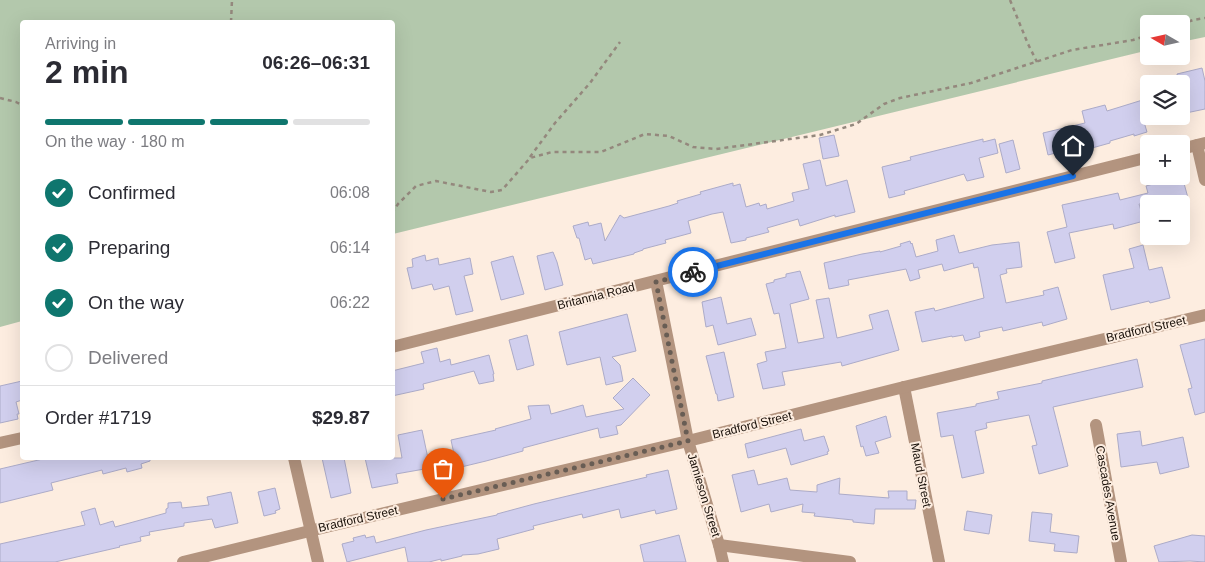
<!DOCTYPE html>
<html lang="en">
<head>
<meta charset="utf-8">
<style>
	body { margin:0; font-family:Arial,sans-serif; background:#f2f2f3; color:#2b2b33; height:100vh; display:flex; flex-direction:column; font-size:19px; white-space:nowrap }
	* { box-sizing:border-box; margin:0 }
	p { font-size:16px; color:#7c7c81 }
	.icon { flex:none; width:28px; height:28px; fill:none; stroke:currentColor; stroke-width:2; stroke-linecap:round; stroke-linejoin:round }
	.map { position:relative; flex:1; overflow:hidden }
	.drawer { position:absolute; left:20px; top:20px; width:375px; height:440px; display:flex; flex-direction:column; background:#fff; border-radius:5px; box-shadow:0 5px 20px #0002 }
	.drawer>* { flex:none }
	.needle { width:32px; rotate:279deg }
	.fabs { position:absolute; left:1140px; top:15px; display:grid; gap:10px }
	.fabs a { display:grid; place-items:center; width:50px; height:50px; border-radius:5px; background:#fff; box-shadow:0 5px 20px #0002; font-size:25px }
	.pin { position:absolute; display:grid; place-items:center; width:42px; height:42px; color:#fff; margin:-51px -21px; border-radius:50% 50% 50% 0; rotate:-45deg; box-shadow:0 0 5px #0007 }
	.pin .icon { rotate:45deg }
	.courier { position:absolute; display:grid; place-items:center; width:50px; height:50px; margin:-25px; border:4px solid #1a73e8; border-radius:50%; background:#fff; color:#222; box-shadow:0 1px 6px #0007 }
	.overview em { font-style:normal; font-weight:700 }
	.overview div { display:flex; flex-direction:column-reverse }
	.overview { display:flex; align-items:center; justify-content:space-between; height:85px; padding:0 25px }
	h1 { font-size:32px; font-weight:700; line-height:38px }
	.bar { display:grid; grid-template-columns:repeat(4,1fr); gap:8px 5px; align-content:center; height:60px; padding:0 25px }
	.bar i { height:6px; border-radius:4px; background:#e1e1e2 }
	.bar .on { background:#0f766e }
	.bar p { grid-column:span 4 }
	.line { display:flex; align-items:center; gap:12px; padding:0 25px; border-top:1px solid #e1e1e2 }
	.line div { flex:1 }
	ol { padding:0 25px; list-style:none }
	li { display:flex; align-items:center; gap:15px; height:55px }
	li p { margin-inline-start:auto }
	li .icon { padding:5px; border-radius:50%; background:#0f766e; color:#fff; stroke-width:4 }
	li:last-child { color:#7c7c81 }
	li i { width:28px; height:28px; border:2px solid #e1e1e2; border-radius:50% }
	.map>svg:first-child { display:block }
</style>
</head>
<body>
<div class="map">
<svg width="1205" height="562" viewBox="0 0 1205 562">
	<rect width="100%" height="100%" fill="#fdede0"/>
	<polygon fill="#b3c8ac" points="0,0 1205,0 1205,37 1181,42 1181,24 1149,24 1149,50 393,234 392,22 22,22 22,321 0,327"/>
	<g fill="#d1cfee" stroke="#acabc8">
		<polygon points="1202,68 1205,81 1205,109 1186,113 1181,92 1181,84 1179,84 1177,74"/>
		<polygon points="1149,98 1149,121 1144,122 1147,132 1134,136 1134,134 1110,141 1110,143 1092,148 1090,141 1066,146 1067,150 1048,155 1043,133 1085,123 1082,111 1105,105 1107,111"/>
		<polygon points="834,135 839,156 823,159 819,138"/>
		<polygon points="983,139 983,142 995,139 998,153 979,158 984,177 967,181 964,174 904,191 905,194 889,198 882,167 911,160 910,157"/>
		<polygon points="1013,140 1020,169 1006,173 999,144"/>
		<polygon points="820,160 826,186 847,180 855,212 835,217 835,215 800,226 798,219 767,228 769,232 746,238 746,240 731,243 723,212 712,214 688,221 691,233 665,240 666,243 643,249 643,250 634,253 634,254 593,264 591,258 585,260 579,238 577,238 573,226 588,222 589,226 601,223 605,241 620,215 624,218 669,206 678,203 677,201 701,194 700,192 733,183 733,186 740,184 746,207 759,203 760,206 766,204 767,209 794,201 792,193 809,189 803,164"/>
		<polygon points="1182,176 1188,198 1166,204 1139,204 1144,221 1114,229 1113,224 1069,233 1075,258 1055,263 1047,232 1067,227 1062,205 1118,193 1120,200 1148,193 1146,186"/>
		<polygon points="954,235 959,253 992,245 1019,242 1022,267 1006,269 1007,273 1000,275 1006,303 1044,295 1043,291 1058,287 1067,319 1043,326 1042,322 1003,331 1002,327 979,332 980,337 965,341 963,335 952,337 952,336 922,342 915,312 934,308 935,311 984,298 978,267 974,268 973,263 944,271 942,264 918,270 920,278 910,281 906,269 848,280 849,285 829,289 824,263 862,254 880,251 880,252 901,246 900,244 910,241 911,244 912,243 916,257 938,251 936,240"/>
		<polygon points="1143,245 1149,270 1162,267 1170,298 1150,303 1149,301 1111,310 1103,275 1134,268 1129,249"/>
		<polygon points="553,252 557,262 563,285 545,290 537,256"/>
		<polygon points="425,255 426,261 438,258 439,265 470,258 473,274 464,276 473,311 456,315 449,286 434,290 432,284 412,289 407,268 413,267 412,259"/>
		<polygon points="513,256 524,294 501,300 491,262"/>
		<polygon points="800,271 809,299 790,304 798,343 824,338 816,300 829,298 837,338 873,329 869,315 888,310 899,350 842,366 841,362 782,372 785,385 763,389 757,364 767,361 765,352 786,348 779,313 774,314 766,284 774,282 774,280 786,277 786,274"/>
		<polygon points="721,297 727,324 751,318 756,335 718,345 713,325 706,327 702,302"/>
		<polygon points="627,314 636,351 612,357 620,365 623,381 606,385 600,357 567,365 559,332"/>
		<polygon points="527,335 534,365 517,370 509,340"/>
		<polygon points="1205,339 1205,412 1195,415 1188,389 1192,388 1180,345"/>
		<polygon points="437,348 440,362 450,359 451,365 489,355 494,374 493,374 494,381 479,384 474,371 423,384 424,389 392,396 392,371 424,363 421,352"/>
		<polygon points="724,352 734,397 718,401 717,394 716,394 706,356"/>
		<polygon points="1137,359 1143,387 1053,407 1068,466 1039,474 1032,446 1037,445 1029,415 986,423 987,428 975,431 984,473 962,478 953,435 941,437 937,413 976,406 976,404 999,399 997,392 1042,383 1042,381"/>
		<polygon points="633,378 650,395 621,425 616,426 618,434 600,438 598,428 523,448 523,451 486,461 457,468 451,440 496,430 495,429 531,419 528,406 549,405 551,414 583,405 586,417 624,409 613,398"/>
		<polygon points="22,381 22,400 16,402 19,414 17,414 18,419 0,423 0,386"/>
		<polygon points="886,416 891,437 875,442 879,453 866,456 863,446 861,447 856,426"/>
		<polygon points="801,429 804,441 824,436 829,451 827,452 828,454 791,465 786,448 748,458 745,444"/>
		<polygon points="422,430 430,468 396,474 398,483 372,488 365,458 402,458 398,435"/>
		<polygon points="1140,431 1142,446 1183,437 1189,467 1160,474 1157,462 1121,467 1117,434"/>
		<polygon points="47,458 150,458 150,461 141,464 142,468 127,472 126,468 103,474 102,470 51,483 53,490 0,503 0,469"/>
		<polygon points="322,458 344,458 351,493 331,498"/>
		<polygon points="668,470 677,509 656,514 655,510 621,518 619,509 583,518 582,514 533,526 534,529 497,539 499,549 478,554 462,555 462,556 441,561 441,559 429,562 408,562 405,547 347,562 342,544 354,541 353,538 365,535 366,538 374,536 376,543 426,530 497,515 497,514 534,504 647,477 646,475"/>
		<polygon points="754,470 758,485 787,478 790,490 817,492 817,485 840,478 839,494 889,498 888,491 907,491 907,500 916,500 915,509 875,509 874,524 853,522 853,520 814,516 815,513 802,512 803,504 771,512 769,504 741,512 732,475"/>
		<polygon points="275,488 280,509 275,511 276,513 264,516 258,492"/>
		<polygon points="231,492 238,523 215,528 212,519 184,523 184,526 149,532 150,535 140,537 141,541 119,546 120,547 55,562 0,562 0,544 85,525 81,512 95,508 100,525 113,521 115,527 166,513 166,509 168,508 168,503 181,502 182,508 209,505 207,497"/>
		<polygon points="967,511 992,515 989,534 964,530"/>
		<polygon points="1032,512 1052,514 1050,532 1079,536 1077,553 1054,551 1055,544 1029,541"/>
		<polygon points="679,535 686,562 644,562 640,545"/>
		<polygon points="1192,535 1205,536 1205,562 1190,561 1159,562 1154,546"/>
	</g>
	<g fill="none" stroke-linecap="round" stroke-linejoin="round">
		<g stroke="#94887d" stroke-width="2.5" stroke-dasharray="4 4" stroke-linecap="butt">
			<polyline points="1010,0 1028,44 1037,62"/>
			<polyline points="231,22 232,0"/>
			<polyline points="1181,24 1193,20 1205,18"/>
			<polyline points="0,98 16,102 22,105"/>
			<polyline points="530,157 555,123 590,83 620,42"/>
			<polyline points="392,213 398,204 416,186 436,181 491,192 502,190 530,158 552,152 601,152 645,134 669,136 693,147 716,149 820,135 856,124 884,104 900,98 971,83 1072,50 1133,40 1149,35"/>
		</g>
		<g stroke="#b3947f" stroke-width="12">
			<polyline points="1197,145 1205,180"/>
			<polyline points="656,281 688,441 719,545 723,562"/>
			<polyline points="904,387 939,562"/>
			<polyline points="1096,425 1121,562"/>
			<polyline points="294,458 318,562"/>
			<polyline points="719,545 850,562"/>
			<polyline points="183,562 330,526 688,441 904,387 1205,315"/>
		</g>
		<g stroke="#b3947f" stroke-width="12">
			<polyline points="1181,149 1205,143"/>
			<polyline points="392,347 1149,157"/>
			<polyline points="0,443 22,438"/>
		</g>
	</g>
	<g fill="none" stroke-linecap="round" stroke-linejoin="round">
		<polyline stroke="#685d54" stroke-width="5" stroke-dasharray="0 9" points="443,499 688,441 656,282 693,272"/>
		<polyline stroke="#1a73e8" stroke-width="6" points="693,272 1073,176"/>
	</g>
	<g text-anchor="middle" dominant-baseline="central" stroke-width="4" stroke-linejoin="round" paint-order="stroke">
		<g font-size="12" fill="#180f08" stroke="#fdede0">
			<text transform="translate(596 296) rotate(-14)">Britannia Road</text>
			<text transform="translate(1146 329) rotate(-13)">Bradford Street</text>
			<text transform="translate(752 425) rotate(-14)">Bradford Street</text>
			<text transform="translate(921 475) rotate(79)">Maud Street</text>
			<text transform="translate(1108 493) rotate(80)">Cascades Avenue</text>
			<text transform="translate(704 495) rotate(73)">Jamieson Street</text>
			<text transform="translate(358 519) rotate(-13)">Bradford Street</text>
		</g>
	</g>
</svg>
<div class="fabs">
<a><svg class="needle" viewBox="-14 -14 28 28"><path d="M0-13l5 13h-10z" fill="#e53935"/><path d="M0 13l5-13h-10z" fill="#7c7c81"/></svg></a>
<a><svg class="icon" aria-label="layers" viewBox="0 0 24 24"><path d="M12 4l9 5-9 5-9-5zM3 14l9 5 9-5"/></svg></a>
<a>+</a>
<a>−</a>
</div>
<div class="pin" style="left:443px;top:499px;background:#ea580c"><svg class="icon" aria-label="bag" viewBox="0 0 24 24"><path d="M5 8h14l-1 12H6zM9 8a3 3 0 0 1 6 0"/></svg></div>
<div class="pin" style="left:1073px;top:176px;background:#1f2937"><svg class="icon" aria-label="home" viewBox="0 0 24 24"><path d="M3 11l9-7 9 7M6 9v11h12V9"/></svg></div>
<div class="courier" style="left:693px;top:272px"><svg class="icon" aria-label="bike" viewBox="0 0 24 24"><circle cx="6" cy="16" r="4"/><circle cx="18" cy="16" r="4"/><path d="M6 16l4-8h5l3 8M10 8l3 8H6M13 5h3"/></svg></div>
<section class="drawer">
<div class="overview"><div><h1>2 min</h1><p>Arriving in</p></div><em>06:26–06:31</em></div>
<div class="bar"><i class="on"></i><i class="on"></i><i class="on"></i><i></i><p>On the way · 180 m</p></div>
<ol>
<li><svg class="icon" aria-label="check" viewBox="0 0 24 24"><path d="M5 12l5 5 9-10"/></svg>Confirmed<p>06:08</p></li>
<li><svg class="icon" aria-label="check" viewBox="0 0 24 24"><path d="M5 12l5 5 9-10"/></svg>Preparing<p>06:14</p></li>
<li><svg class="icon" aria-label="check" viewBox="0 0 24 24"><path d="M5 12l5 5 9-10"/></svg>On the way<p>06:22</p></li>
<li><i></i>Delivered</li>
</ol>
<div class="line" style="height:65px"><div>Order #1719</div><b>$29.87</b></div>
</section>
</div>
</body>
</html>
